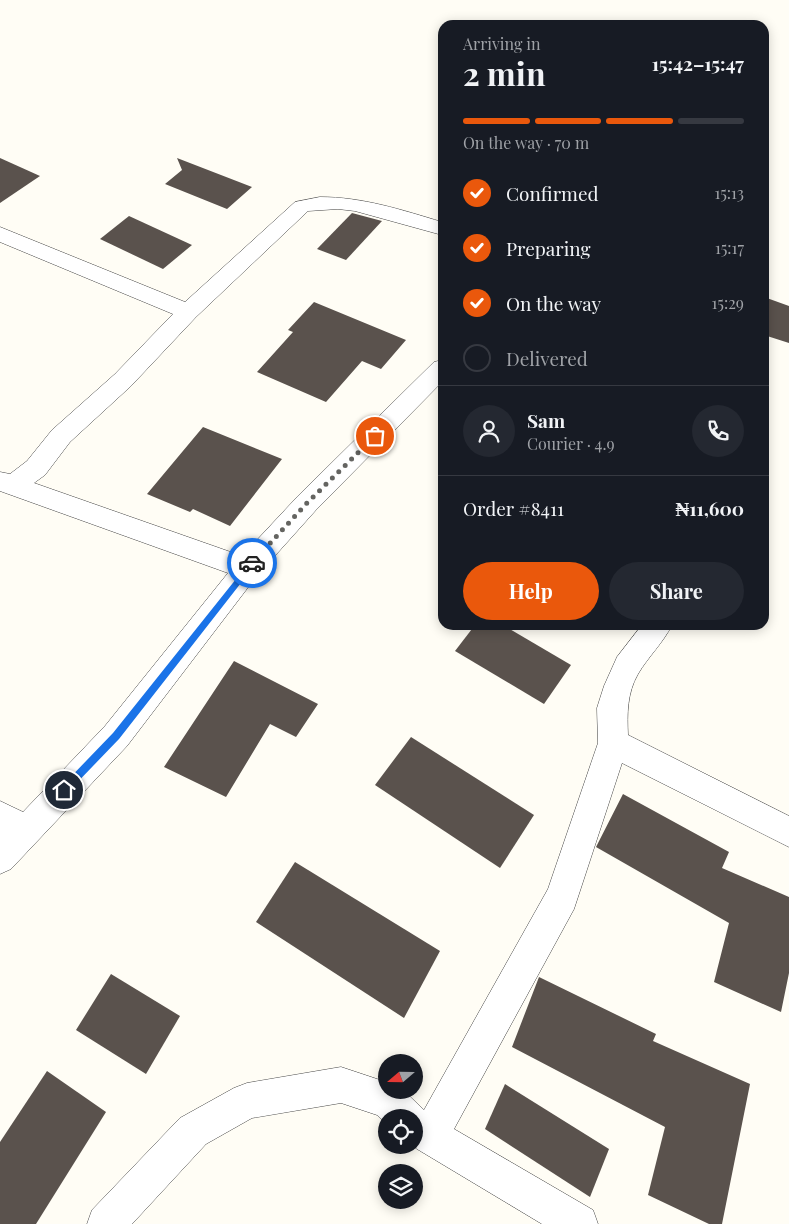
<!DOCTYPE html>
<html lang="en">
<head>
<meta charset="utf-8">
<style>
	body { margin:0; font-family:"Playfair Display",serif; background:#242831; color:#f1f3f6; height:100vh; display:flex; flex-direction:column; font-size:19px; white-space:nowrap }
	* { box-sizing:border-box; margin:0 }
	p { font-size:16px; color:#9ea1a6 }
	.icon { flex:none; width:28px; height:28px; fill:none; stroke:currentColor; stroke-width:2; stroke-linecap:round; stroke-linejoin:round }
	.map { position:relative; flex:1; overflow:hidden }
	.side { position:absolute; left:438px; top:20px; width:331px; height:610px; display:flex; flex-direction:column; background:#171b24; border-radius:15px; box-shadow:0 2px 12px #0003 }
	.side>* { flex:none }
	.needle { width:32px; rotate:250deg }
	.tools { position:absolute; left:378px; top:1054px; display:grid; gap:10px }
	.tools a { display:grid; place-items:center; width:45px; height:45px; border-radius:50%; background:#171b24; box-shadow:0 2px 12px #0003; font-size:25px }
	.pin { position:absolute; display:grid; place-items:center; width:42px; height:42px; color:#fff; margin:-21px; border:2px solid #fff; border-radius:50%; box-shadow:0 1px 5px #0007 }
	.courier { position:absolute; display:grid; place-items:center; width:50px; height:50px; margin:-25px; border:4px solid #1a73e8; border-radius:50%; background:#fff; color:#222; box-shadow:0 1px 6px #0007 }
	.head em { font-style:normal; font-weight:700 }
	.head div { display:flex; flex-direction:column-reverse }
	.head { display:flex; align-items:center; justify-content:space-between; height:85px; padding:0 25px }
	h1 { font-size:32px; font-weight:700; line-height:38px }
	.bar { display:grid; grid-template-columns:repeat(4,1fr); gap:8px 5px; align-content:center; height:60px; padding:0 25px }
	.bar i { height:6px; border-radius:4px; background:#363941 }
	.bar .selected { background:#ea580c }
	.bar p { grid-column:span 4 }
	.line { display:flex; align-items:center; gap:12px; padding:0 25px; border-top:1px solid #363941 }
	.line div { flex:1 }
	.round { display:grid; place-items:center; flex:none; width:52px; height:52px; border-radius:26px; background:#242831 }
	ol { padding:0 25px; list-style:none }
	li { display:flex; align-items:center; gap:15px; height:55px }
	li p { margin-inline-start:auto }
	li .icon { padding:5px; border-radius:50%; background:#ea580c; color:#fff; stroke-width:4 }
	li:last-child { color:#9ea1a6 }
	li i { width:28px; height:28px; border:2px solid #363941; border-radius:50% }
	.button { display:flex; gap:10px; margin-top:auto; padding:10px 25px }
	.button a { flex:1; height:58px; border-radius:30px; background:#ea580c; color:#fff; font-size:20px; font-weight:700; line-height:58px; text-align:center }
	.button a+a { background:#242831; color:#f1f3f6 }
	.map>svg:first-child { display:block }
</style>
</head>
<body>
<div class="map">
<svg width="789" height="1224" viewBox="0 0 789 1224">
	<rect width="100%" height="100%" fill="#fffdf5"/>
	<g fill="#5a524d">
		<polygon points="0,158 40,176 0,203"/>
		<polygon points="177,158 252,187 227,209 165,184 182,170"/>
		<polygon points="352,213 382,221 346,260 317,249"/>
		<polygon points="129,216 192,245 163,269 100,239"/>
		<polygon points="764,297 789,306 789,343 764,335"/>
		<polygon points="314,302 406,340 381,369 362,361 326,402 257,372 293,332 288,330"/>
		<polygon points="203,427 282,459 230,526 193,509 190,512 147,494"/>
		<polygon points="475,625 503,625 571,665 544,704 455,651"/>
		<polygon points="234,661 318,704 296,737 270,724 226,797 164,767"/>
		<polygon points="411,737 534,815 500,868 375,785"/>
		<polygon points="623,794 729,852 722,868 789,897 789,973 781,1012 714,982 729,923 596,847"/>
		<polygon points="295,862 440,951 404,1018 256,922"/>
		<polygon points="111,974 180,1016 146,1074 76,1030"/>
		<polygon points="539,977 656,1034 653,1041 750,1084 722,1224 709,1224 648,1195 665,1127 512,1047"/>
		<polygon points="47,1071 106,1112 36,1224 0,1224 0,1142"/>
		<polygon points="505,1084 609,1149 590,1197 485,1129"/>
	</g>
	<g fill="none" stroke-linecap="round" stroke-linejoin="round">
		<defs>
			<g id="minor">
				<path d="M320,197C363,197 402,210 442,222V235L355,211L338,209L308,211L196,317L131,386L70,442L45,475L34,483L242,556L298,496L434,362L442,360V382L316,510L256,577L127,746L11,869L0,874V801L23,812L105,726L228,573L0,491V472L10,474L27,461L52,430L115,374L173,314L0,242V227L185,302L295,202Z"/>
				<path d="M642,625H672C663,643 648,657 638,674C627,693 627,714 628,735L789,816V847L622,763L574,909L454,1129L593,1210L598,1224H542L417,1149L412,1145L414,1118H386V1123L377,1115L341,1103L252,1118L206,1144L132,1224H87L92,1210L180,1118L234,1088L247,1083L341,1067L386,1082V1090H403L424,1110L548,889L598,743L597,708L604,686L617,657Z"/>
			</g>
		</defs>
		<use href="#minor" stroke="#444" stroke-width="1"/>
		<use href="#minor" fill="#fff" fill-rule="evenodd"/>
	</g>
	<polygon fill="#1a73e8" points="252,559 256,563 255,565 119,739 67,793 61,793 61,787 113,733"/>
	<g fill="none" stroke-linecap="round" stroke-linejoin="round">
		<polyline stroke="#646461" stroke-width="5" stroke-dasharray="0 9" points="252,563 307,503 375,436"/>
	</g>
</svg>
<div class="tools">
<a><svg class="needle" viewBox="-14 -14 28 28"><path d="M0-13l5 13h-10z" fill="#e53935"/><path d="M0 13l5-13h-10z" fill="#9ea1a6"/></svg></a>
<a><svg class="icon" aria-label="locate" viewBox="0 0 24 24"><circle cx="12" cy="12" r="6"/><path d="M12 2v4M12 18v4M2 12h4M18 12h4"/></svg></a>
<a><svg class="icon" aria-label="layers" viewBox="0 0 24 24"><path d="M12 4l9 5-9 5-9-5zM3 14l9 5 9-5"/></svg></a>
</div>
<div class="pin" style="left:375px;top:436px;background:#ea580c"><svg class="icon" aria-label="bag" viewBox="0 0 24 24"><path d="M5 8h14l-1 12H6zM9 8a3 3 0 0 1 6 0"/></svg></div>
<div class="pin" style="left:64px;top:790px;background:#1f2937"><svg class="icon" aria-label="home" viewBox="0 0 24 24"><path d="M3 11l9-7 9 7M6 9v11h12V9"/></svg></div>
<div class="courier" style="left:252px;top:563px"><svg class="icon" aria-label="car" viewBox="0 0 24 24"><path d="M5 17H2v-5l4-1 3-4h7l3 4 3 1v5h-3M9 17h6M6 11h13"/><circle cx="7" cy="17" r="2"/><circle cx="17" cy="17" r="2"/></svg></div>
<section class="side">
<div class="head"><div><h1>2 min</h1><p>Arriving in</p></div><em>15:42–15:47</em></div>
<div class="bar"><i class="selected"></i><i class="selected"></i><i class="selected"></i><i></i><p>On the way · 70 m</p></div>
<ol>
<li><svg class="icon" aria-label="check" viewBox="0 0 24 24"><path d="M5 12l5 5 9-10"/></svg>Confirmed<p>15:13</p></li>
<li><svg class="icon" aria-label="check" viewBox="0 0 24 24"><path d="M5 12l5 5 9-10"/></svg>Preparing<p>15:17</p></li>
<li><svg class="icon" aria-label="check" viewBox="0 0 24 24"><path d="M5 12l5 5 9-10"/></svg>On the way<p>15:29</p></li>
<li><i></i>Delivered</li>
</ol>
<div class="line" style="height:90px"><a class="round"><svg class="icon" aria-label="person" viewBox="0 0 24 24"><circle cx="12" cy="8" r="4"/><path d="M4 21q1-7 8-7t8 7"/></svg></a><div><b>Sam</b><p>Courier · 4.9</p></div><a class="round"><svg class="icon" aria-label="phone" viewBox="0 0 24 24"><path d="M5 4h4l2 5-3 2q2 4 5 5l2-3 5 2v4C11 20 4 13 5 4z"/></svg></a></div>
<div class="line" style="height:65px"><div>Order #8411</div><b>₦11,600</b></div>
<div class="button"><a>Help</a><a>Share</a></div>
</section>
</div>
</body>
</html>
